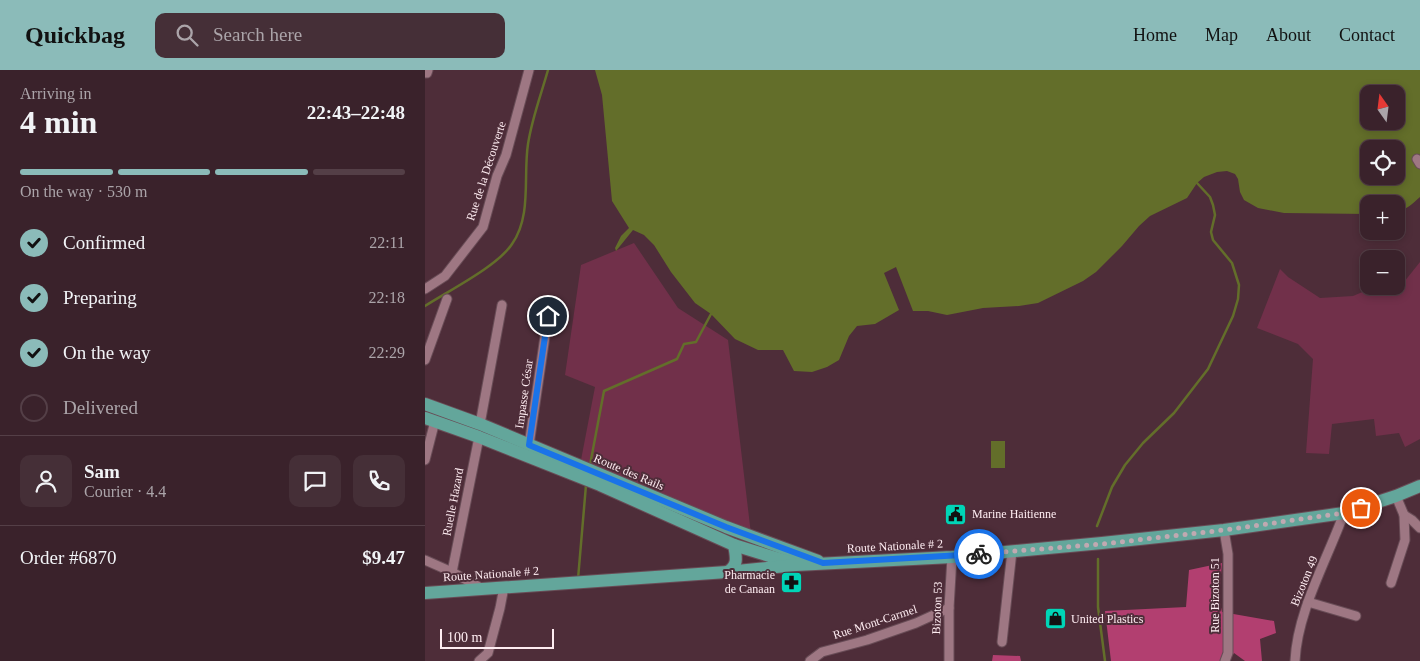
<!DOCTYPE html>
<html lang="en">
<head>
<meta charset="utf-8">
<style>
	body { margin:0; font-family:"Times New Roman",serif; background:#452f37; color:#f1f3f6; height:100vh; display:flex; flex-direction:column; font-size:19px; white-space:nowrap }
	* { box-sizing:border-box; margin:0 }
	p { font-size:16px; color:#aba4a9 }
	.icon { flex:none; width:28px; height:28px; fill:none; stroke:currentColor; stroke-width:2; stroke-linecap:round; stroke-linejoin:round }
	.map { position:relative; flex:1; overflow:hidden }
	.sheet { display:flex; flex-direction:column; background:#3a222b; width:425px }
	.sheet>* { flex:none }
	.needle { width:32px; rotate:346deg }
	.controls { position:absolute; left:935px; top:15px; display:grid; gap:10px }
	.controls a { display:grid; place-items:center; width:45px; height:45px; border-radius:10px; background:#3a222b; box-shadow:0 2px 8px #0003,0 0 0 1px #543f47; font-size:25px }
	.scale { position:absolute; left:15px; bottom:12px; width:114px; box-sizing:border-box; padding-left:5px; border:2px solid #feecf1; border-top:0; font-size:14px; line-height:18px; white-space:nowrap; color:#feecf1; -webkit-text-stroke:4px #4e2d39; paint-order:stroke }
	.pin { position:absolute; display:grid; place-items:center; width:42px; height:42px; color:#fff; margin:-21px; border:2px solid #fff; border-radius:50%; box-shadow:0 1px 5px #0007 }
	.courier { position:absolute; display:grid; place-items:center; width:50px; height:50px; margin:-25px; border:4px solid #1a73e8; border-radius:50%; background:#fff; color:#222; box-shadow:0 1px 6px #0007 }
	.overview em { font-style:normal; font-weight:600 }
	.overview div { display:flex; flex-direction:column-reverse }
	.overview { display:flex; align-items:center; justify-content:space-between; height:85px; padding:0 20px }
	h1 { font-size:32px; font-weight:600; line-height:38px }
	.bar { display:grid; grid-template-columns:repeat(4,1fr); gap:8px 5px; align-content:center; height:60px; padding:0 20px }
	.bar i { height:6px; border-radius:4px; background:#543f47 }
	.bar .selected { background:#8bbbb9 }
	.bar p { grid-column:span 4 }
	.line { display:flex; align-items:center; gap:12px; padding:0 20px; border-top:1px solid #543f47 }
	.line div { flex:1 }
	.round { display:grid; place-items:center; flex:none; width:52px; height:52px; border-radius:10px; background:#452f37 }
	ol { padding:0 20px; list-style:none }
	li { display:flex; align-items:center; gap:15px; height:55px }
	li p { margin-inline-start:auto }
	li .icon { padding:5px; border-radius:50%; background:#8bbbb9; color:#111; stroke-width:4 }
	li:last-child { color:#aba4a9 }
	li i { width:28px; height:28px; border:2px solid #543f47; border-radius:50% }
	header { display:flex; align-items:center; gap:30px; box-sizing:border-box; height:70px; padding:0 25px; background:#8bbbb9; color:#111 }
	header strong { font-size:24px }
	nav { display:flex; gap:28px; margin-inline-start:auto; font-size:18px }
	.search { width:350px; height:45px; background:#452f37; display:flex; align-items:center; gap:12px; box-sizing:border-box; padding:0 18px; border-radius:10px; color:#aba4a9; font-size:19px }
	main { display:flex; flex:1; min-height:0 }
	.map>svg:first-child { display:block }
</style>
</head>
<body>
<header>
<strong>Quickbag</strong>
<div class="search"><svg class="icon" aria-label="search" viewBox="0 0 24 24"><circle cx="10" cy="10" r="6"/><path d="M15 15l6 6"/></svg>Search here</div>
<nav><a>Home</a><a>Map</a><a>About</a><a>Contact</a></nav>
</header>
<main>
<section class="sheet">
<div class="overview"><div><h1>4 min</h1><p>Arriving in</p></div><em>22:43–22:48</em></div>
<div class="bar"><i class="selected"></i><i class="selected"></i><i class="selected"></i><i></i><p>On the way · 530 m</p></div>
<ol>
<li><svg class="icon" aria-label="check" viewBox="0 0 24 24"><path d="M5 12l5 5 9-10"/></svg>Confirmed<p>22:11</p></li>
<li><svg class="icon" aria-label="check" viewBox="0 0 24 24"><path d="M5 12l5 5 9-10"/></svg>Preparing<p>22:18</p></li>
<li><svg class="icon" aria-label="check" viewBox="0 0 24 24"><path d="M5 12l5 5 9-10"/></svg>On the way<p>22:29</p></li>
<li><i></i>Delivered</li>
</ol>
<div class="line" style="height:90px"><a class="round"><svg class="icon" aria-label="person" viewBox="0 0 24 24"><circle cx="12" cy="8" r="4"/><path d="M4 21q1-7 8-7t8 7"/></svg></a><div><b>Sam</b><p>Courier · 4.4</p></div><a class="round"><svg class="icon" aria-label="chat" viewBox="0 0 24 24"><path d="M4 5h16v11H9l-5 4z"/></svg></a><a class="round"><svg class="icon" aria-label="phone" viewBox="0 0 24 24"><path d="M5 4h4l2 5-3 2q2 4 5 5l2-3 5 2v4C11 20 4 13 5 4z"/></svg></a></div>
<div class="line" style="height:65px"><div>Order #6870</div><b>$9.47</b></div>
</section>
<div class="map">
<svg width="995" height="591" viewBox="0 0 995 591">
	<rect width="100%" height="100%" fill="#4e2d39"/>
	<g fill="#71304a">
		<polygon points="209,173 253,238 303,270 326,464 156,390 170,317 140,305 156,195"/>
		<polygon points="995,192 995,369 980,377 974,363 951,366 949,349 907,354 904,384 881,383 888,289 873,274 832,258 855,199 863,207 895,228 928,226 947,218 971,216 971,214 979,212"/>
	</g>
	<g fill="#b23f70">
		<polygon points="797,493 794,528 797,542 849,551 851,563 835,569 837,591 820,591 809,583 804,591 686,591 680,541 761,537 764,500"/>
		<polygon points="568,585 595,586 596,591 567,591"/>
	</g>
	<g fill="#636e2a" fill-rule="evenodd">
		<path d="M170,0H995V127C987,134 982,140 971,141V134H944V144L859,143L833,138L819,130L815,122L813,109L810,104L802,101L792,102L779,107L772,113L762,128L725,146L714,156L697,176L671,202L658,211L613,233L594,236L558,238L522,245L503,241H488L471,197L459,203L474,240L450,254L432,256L424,266L414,290L402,297L387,302L369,301L358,280H333L310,269L286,244L270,233L246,202L229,175L219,165L208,160L191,181L190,178L196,166L204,158L187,131L177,25ZM944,24H971V51H944ZM944,79H971V106H944Z"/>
		<rect x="566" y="371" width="14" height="27"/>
	</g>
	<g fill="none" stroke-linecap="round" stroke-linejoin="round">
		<g stroke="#636e2a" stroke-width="2.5">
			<path d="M0,236C23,221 73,196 87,174C107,146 98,106 103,74C107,48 116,25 123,0"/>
			<polyline points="165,395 179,321 252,289 259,274 271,272 286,244"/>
			<polyline points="672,456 687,417 700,395 718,373 749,343 783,299 808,246 813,229 814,215 807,193 788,170 786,162 790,145 788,135 785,127 772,113"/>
			<polyline points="673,489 673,537 680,591"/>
			<polyline points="153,509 161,415"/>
		</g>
		<defs>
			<g id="minor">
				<polyline points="0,3 2,3 3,0"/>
				<polyline points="992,89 995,94"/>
				<polyline points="0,219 20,206 58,157 72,106 81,85 104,0"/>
				<polyline points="0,290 22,229"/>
				<polyline points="55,354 77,235"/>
				<polyline points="104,375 123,246"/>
				<polyline points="0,390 10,351"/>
				<polyline points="979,445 987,450 995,458"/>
				<polyline points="799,460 803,484 803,583 800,591"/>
				<polyline points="0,490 27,502 56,518"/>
				<polyline points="27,502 54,367"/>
				<polyline points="966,513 980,470 979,445 971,426"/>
				<polyline points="883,532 931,546"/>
				<polyline points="577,572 587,481"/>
				<polyline points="54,591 63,583 75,538 79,517"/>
				<polyline points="385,591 397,582 442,570 491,553 524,538"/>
				<polyline points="524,591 524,538 527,487"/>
				<path d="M870,591C872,542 902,490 919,443"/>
			</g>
			<g id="primary">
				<polyline points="0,334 55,354 301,457 393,491"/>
				<polyline points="0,348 54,367 175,415 309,475 367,493"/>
				<path d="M302,502C314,496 311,486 309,475"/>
				<polyline points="0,523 302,502 371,495 527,487 677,473 799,460 919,443 971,426 995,416"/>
			</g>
		</defs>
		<use href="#minor" stroke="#684c56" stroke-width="11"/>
		<use href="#primary" stroke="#684c56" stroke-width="14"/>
		<use href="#minor" stroke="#9e7783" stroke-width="9"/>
		<use href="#primary" stroke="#63a69b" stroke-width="12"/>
	</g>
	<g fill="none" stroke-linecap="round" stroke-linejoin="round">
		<polyline stroke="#c0a9b1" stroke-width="5" stroke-dasharray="0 9" points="554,484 677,474 799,460 919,443 936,438"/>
		<polyline stroke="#1a73e8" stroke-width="6" points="123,246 104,375 301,457 398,493 554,484"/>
	</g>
	<defs>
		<symbol id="civic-square" viewBox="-11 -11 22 22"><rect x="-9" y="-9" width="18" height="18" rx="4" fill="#00d5b7" stroke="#4e2d39"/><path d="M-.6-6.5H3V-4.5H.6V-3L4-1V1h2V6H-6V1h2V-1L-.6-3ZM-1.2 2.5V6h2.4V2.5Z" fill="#111"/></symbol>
		<symbol id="pharmacy-square" viewBox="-11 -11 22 22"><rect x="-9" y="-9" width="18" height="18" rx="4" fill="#00d5b7" stroke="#4e2d39"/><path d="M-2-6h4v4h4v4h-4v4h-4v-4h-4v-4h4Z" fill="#111"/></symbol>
		<symbol id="shop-square" viewBox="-11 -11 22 22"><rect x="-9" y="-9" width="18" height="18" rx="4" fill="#00d5b7" stroke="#4e2d39"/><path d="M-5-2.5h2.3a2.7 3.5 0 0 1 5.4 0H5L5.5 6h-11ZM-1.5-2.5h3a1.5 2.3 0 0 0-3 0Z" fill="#111"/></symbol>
	</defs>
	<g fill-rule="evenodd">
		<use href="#civic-square" x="518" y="432" width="25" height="25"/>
		<use href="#pharmacy-square" x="354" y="500" width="25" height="25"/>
		<use href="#shop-square" x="618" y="536" width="25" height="25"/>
	</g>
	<g text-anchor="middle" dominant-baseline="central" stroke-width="4" stroke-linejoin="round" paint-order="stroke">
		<g font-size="12" fill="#feecf1" stroke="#4e2d39">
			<text transform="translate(61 101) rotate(-72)">Rue de la Découverte</text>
			<text transform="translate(99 324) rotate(-82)">Impasse César</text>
			<text transform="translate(204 402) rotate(23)">Route des Rails</text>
			<text transform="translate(28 432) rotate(-79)">Ruelle Hazard</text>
			<text transform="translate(470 476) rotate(-3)">Route Nationale # 2</text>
			<text transform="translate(66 504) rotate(-4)">Route Nationale # 2</text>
			<text transform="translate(879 511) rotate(-68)">Bizoton 49</text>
			<text transform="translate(790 525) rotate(-90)">Rue Bizoton 51</text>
			<text transform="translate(512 538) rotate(-88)">Bizoton 53</text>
			<text transform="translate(450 552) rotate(-18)">Rue Mont-Carmel</text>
		</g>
		<g font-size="12" fill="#feecf1" stroke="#4e2d39" text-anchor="start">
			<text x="547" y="444">Marine Haitienne</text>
			<text x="350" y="505" text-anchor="end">Pharmacie<tspan x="350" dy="14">de Canaan</tspan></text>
			<text x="646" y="549">United Plastics</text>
		</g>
	</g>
</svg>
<div class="controls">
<a><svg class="needle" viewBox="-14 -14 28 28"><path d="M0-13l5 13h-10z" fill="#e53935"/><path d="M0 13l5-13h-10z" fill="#aba4a9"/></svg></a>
<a><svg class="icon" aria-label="locate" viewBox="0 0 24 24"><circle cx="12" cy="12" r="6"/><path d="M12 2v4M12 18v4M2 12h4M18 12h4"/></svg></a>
<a>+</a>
<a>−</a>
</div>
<div class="scale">100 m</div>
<div class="pin" style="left:936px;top:438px;background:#ea580c"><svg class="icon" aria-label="bag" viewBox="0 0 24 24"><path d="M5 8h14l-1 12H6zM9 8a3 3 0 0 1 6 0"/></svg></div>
<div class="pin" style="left:123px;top:246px;background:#1f2937"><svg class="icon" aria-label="home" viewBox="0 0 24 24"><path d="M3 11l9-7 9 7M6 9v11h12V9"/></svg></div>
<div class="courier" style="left:554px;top:484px"><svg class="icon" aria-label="bike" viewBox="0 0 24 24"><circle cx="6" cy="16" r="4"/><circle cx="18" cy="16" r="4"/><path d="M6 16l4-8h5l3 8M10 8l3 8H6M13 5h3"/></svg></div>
</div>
</main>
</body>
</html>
